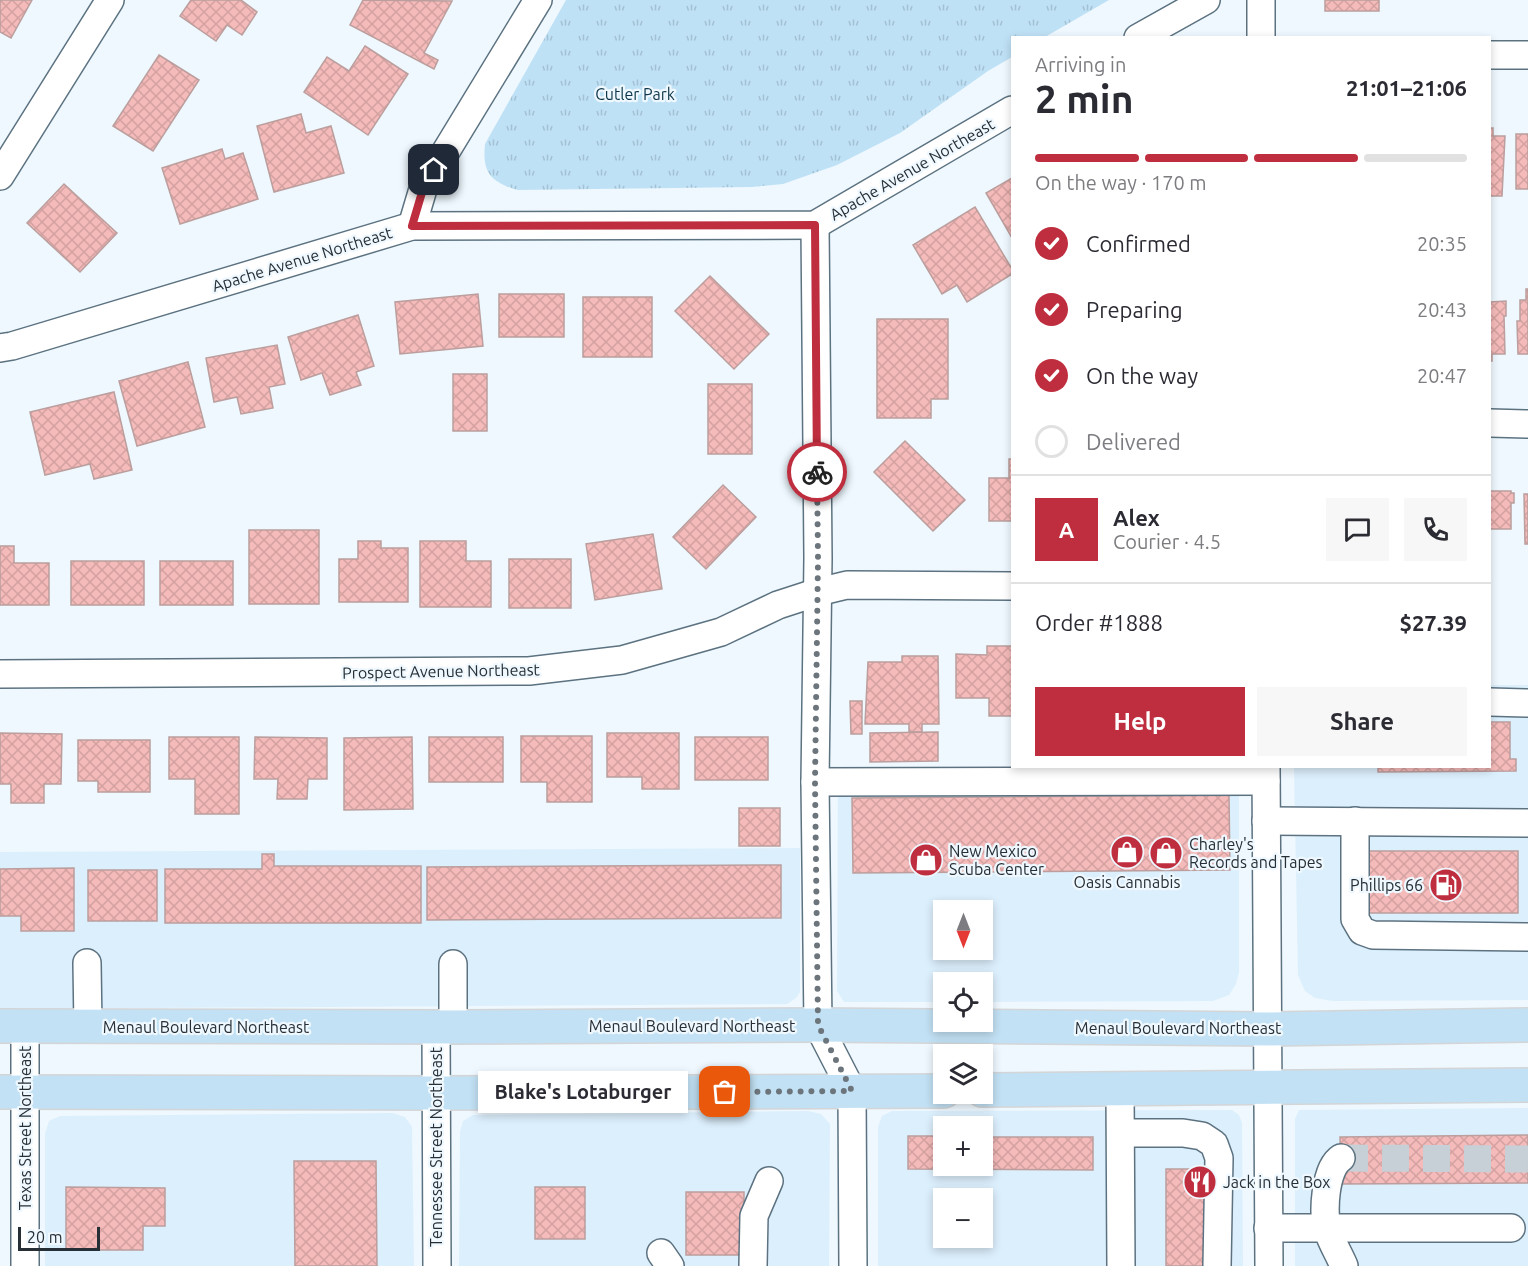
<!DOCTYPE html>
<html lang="en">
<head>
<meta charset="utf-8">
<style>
	body { margin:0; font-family:Ubuntu,sans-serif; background:#f7f7f7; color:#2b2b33; height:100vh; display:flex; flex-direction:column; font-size:22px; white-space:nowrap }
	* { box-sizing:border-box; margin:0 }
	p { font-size:20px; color:#7c7c81 }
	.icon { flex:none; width:33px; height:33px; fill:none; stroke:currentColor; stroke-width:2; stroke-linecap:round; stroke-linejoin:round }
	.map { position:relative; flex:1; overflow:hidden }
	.details { position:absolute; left:1011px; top:36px; width:480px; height:732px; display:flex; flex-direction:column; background:#fff; border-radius:0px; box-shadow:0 3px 9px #0003 }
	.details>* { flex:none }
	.needle { width:39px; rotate:180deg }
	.controls { position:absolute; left:933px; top:900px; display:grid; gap:12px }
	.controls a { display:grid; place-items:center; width:60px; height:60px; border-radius:0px; background:#fff; box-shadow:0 3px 9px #0003; font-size:30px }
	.scale { position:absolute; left:18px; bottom:15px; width:82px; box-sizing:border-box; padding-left:6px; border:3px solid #262f35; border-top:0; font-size:16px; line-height:21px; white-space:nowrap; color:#262f35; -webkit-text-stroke:4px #eef8fe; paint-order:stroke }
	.pin { position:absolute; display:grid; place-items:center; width:51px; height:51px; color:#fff; margin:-26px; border-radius:12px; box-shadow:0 3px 9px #0006 }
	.courier { position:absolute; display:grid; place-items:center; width:60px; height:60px; margin:-30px; border:4px solid #bf2e3e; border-radius:50%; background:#fff; color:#222; box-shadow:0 2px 8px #0007 }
	.bubble { position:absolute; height:42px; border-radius:0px; background:#fff; box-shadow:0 3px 9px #0003; font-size:20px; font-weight:700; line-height:42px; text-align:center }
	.summary em { font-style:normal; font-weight:700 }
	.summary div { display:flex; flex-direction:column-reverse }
	.summary { display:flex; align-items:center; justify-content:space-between; height:102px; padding:0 24px }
	h1 { font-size:39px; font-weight:700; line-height:45px }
	.bar { display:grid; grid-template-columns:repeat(4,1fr); gap:9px 6px; align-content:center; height:72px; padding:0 24px }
	.bar i { height:8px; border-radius:4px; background:#e1e1e2 }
	.bar .selected { background:#bf2e3e }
	.bar p { grid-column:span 4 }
	.line { display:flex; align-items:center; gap:15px; padding:0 24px; border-top:2px solid #e1e1e2 }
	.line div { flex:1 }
	.round { display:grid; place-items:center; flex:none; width:63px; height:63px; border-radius:0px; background:#f7f7f7 }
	ol { padding:0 24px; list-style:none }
	li { display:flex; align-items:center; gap:18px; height:66px }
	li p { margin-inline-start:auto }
	li .icon { padding:6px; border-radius:50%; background:#bf2e3e; color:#fff; stroke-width:4 }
	li:last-child { color:#7c7c81 }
	li i { width:33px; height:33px; border:3px solid #e1e1e2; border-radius:50% }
	.primary-button { display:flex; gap:12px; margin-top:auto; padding:12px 24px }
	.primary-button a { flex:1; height:69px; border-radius:0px; background:#bf2e3e; color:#fff; font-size:24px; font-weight:700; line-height:69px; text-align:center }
	.primary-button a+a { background:#f7f7f7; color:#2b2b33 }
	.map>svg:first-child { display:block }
</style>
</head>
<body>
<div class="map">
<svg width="1528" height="1266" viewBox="0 0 1528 1266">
	<defs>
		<pattern id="park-tufts" width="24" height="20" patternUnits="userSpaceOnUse" patternTransform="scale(1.5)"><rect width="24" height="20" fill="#bfe1f6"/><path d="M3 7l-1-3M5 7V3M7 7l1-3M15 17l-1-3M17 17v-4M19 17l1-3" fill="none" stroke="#a4c1d4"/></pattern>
		<pattern id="building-cross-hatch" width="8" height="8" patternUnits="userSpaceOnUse" patternTransform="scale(1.5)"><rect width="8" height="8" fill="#f5bbba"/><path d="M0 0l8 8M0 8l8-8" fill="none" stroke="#d2a1a0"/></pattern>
	</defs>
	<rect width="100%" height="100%" fill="#eef8fe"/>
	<g fill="#dceffc" fill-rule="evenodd">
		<polygon points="1490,685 1528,685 1528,1000 1333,1001 1315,998 1305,991 1298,975 1294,767 1490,766"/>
		<path d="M1079,767H1236L1239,795V972L1236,984L1229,995L1213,1001L983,1002L982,982H944L943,1002H844L837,991L838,770ZM944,910H982V950H944Z"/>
		<polygon points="800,848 800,992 796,998 787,1004 0,1009 0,852"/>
		<polygon points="1528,1108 1528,1266 1295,1266 1295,1119 1299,1110"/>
		<path d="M1232,1110L1239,1115L1242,1123L1243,1266H878V1127L882,1116L892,1111ZM944,1126H982V1166H944ZM944,1198H982V1238H944Z"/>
		<polygon points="808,1111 821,1114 830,1124 829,1266 459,1266 460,1132 463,1121 473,1115"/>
		<polygon points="392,1113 405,1117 412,1127 414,1266 45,1266 45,1134 49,1121 60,1116"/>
	</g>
	<path fill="url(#park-tufts)" d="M566,0H1109L1045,37L1012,38V57L988,71L900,133L837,165L783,184L752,187L518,190C491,182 482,173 485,144Z"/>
	<g fill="url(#building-cross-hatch)" stroke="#bb9e9d" stroke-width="1.5">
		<polygon points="0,0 32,0 11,38 0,32"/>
		<polygon points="191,0 241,0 257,12 242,35 227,25 216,41 180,16"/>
		<polygon points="363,0 452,1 424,53 438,60 434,69 350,25"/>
		<rect x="1325" y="0" width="54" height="11"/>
		<polygon points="365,46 408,74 368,135 304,92 327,57 349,71"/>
		<polygon points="159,55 199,80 153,151 113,126"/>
		<polygon points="301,114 306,133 331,126 344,173 274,192 257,126"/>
		<polygon points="1490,128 1493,128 1493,136 1505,136 1502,196 1490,196"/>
		<rect x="1516" y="134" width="12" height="55"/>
		<polygon points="222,149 225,159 243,153 258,199 180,224 162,168"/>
		<polygon points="1012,178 1012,238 986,193"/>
		<polygon points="64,184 117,233 80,272 27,223"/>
		<polygon points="975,207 1012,269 1012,274 967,302 957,285 942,294 913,245"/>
		<polygon points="710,276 769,334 734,369 675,311"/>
		<polygon points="1526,289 1528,289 1528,354 1518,354 1517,321 1520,321 1520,300 1526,300"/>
		<polygon points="478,294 483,346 400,354 395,302"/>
		<rect x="499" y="294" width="65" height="43"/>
		<rect x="583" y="297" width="69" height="60"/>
		<polygon points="1506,301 1506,316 1504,316 1505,354 1492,354 1492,361 1490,361 1490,302"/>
		<polygon points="358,315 374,366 356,372 361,385 330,395 322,373 301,380 288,337"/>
		<polygon points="877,319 948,319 948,399 931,399 931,418 877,418"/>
		<polygon points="277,345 285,384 269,387 273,408 241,414 237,397 214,402 206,358"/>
		<polygon points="188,362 205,427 137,446 119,381"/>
		<rect x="453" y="374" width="34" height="57"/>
		<rect x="708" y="384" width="44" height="70"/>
		<polygon points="114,392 132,470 94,479 90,464 45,475 30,412"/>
		<polygon points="905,441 965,500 933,531 874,472"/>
		<polygon points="1009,459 1012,459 1012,521 989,521 989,478 1009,478"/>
		<polygon points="723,485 756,517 706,569 673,537"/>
		<polygon points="1490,491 1511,491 1511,493 1514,493 1514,503 1511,503 1511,529 1490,529"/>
		<polygon points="1524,494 1528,494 1528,544 1525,544"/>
		<rect x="249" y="530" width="70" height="74"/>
		<polygon points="653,534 662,589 595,600 586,544"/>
		<polygon points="358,541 381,541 381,548 408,548 408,602 339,602 339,559 358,559"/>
		<polygon points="420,541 466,541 466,561 491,561 491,607 420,607"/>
		<polygon points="0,546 14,546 14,563 49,563 49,605 0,605"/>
		<rect x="509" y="559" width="62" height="49"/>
		<rect x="71" y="561" width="73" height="44"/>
		<rect x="160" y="561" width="73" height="44"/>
		<polygon points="987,646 1012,646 1012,716 989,716 989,698 956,698 956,654 987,655"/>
		<polygon points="902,656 938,656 939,724 922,724 922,732 909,732 909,724 865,724 868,662 902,662"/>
		<polygon points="850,701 862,701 862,734 851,734"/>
		<polygon points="1490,722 1510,722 1510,759 1516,759 1516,771 1378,772 1378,766 1490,766"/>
		<polygon points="938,732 938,761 870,762 870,733"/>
		<polygon points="0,733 62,734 61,784 44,784 44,803 11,803 11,784 0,784"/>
		<polygon points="607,733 679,733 679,789 642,789 642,777 607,777"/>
		<polygon points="521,736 592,736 592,802 547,802 547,782 521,782"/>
		<polygon points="169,737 239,737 239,814 195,814 195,779 169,779"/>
		<polygon points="255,737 327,738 327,779 308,779 307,799 277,799 278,779 254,779"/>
		<polygon points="412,737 413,809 344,810 344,738"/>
		<rect x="429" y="737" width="74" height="45"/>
		<rect x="695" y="737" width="73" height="43"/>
		<polygon points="78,740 150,740 150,792 98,792 98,781 78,781"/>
		<polygon points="1229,795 1230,870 853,873 852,798"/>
		<rect x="739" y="808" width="41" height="38"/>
		<polygon points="1367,851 1518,851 1518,913 1365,913"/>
		<polygon points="262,854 274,854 274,866 421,866 421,923 165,923 165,869 262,869"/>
		<polygon points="781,865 781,918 427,920 427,867"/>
		<polygon points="74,868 74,931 21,931 21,916 0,916 0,869"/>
		<rect x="88" y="870" width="69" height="51"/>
		<polygon points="1528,1135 1528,1183 1341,1184 1340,1137"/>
		<polygon points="908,1136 944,1136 944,1166 982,1166 982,1137 1093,1137 1093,1170 908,1169"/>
		<polygon points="294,1161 376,1161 377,1266 295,1266"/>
		<rect x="1166" y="1169" width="44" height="97"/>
		<polygon points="66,1187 165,1188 165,1226 143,1226 143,1250 66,1250"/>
		<rect x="535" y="1187" width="50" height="52"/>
		<rect x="686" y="1192" width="58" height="63"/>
	</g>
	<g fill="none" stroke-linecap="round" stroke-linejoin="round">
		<polyline stroke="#c6d0d6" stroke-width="27" stroke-dasharray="27 14" stroke-linecap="butt" points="1341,1158 1528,1159"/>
		<defs>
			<g id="minor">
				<polyline points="1261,0 1261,38"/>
				<polyline points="1138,38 1206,0"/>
				<polyline points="1490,55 1528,55"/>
				<polyline points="0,176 110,0"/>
				<polyline points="815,225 818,558 815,782 818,1025 852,1091 853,1266"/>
				<polyline points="412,226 423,189 538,0"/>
				<polyline points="0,348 12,346 412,226 815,225 1012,110"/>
				<polyline points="1490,423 1528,424"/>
				<polyline points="0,674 529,671 622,660 721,632 778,605 818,592 847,585 1012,586"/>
				<polyline points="1490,702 1528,703"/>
				<polyline points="1266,766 1269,1266"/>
				<polyline points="815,782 1266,781"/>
				<polyline points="1266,821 1528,823"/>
				<polyline points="1355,821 1355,919 1362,931 1373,935 1528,937"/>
				<polyline points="87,963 88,1027"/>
				<polyline points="436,1027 437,1266"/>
				<polyline points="453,1027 453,964"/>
				<polyline points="1120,1090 1121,1266"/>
				<polyline points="1121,1133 1183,1133 1202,1136 1214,1144 1219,1158 1217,1266"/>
				<path d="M1341,1158C1325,1168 1322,1214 1328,1231C1332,1243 1339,1254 1344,1266"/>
				<polyline points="1268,1228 1511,1228"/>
				<polyline points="661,1253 670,1266"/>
				<polyline points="25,1266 25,1026"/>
				<polyline points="753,1266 754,1216 769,1181"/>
			</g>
			<g id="major">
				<polyline points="0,1026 453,1027 818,1025 1268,1029 1528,1025"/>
				<polyline points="982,1090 1528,1085"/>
				<polyline points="0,1092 436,1093 944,1091"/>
			</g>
		</defs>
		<use href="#minor" stroke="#5c7280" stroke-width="30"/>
		<use href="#major" stroke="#d4d5d7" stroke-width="36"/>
		<use href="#minor" stroke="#fff" stroke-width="27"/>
		<use href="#major" stroke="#c2e1f4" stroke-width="33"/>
	</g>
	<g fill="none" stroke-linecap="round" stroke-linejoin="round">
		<polyline stroke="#6c757b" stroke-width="6" stroke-dasharray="0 10.8" points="725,1092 852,1091 818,1025 815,782 818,558 817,472"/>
		<polyline stroke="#bf2e3e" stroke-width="8" points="434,170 423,189 412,226 815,225 817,472"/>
	</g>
	<defs>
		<symbol id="shop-disc" viewBox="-11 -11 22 22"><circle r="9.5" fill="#bf2e3e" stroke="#eef8fe"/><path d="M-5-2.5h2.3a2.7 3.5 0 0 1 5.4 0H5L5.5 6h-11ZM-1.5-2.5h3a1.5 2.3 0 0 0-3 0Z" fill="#fff"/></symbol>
		<symbol id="fuel-disc" viewBox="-11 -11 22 22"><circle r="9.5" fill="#bf2e3e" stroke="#eef8fe"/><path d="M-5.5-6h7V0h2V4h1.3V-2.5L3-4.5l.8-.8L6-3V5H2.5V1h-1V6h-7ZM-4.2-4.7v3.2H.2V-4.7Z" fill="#fff"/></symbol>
		<symbol id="restaurant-disc" viewBox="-11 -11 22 22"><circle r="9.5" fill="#bf2e3e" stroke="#eef8fe"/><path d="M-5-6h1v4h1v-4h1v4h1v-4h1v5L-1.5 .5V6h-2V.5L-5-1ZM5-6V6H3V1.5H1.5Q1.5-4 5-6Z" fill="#fff"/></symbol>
	</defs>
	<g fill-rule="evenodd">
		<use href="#shop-disc" x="1108" y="833" width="38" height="38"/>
		<use href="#shop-disc" x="1147" y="834" width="38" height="38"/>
		<use href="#shop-disc" x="907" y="841" width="38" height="38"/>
		<use href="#fuel-disc" x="1427" y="866" width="38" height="38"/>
		<use href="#restaurant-disc" x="1181" y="1163" width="38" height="38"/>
	</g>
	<g text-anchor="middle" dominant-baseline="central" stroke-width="4.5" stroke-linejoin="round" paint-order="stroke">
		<g font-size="16" fill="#0e354a" stroke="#eef8fe">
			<text x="635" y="94">Cutler Park</text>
		</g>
		<g font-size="16" fill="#262f35" stroke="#eef8fe">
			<text transform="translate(912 169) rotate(-30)">Apache Avenue Northeast</text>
			<text transform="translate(302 259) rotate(-17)">Apache Avenue Northeast</text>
			<text transform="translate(441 671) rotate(-1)">Prospect Avenue Northeast</text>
			<text x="692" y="1026">Menaul Boulevard Northeast</text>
			<text x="206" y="1027">Menaul Boulevard Northeast</text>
			<text x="1178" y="1028">Menaul Boulevard Northeast</text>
			<text transform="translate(25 1128) rotate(-90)">Texas Street Northeast</text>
			<text transform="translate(436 1147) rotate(-90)">Tennessee Street Northeast</text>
		</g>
		<g font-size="16" fill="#262f35" stroke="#eef8fe" text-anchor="start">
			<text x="1189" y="844">Charley's<tspan x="1189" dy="18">Records and Tapes</tspan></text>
			<text x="949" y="851">New Mexico<tspan x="949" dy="18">Scuba Center</tspan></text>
			<text x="1127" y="882" text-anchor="middle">Oasis Cannabis</text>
			<text x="1423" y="885" text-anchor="end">Phillips 66</text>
			<text x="1223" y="1182">Jack in the Box</text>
		</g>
	</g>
</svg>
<div class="controls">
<a><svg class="needle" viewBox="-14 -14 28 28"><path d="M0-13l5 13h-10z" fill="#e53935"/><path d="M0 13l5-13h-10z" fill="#7c7c81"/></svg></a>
<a><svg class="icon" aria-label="locate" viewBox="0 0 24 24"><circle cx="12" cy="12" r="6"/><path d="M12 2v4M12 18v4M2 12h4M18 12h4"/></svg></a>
<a><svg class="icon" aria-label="layers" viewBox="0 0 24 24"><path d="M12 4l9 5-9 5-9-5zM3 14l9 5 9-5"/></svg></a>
<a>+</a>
<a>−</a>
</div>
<div class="scale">20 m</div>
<div class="pin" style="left:725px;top:1092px;background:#ea580c"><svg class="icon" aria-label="bag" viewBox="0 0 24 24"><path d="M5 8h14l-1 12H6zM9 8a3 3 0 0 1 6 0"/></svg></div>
<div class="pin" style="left:434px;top:170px;background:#1f2937"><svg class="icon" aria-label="home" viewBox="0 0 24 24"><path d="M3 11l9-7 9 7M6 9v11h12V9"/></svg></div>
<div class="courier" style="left:817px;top:472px"><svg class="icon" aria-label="bike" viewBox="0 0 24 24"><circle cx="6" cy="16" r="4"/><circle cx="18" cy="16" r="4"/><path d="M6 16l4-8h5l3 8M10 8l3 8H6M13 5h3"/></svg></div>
<div class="bubble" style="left:478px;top:1071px;width:210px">Blake's Lotaburger</div>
<section class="details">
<div class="summary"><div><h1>2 min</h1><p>Arriving in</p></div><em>21:01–21:06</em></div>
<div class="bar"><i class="selected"></i><i class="selected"></i><i class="selected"></i><i></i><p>On the way · 170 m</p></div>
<ol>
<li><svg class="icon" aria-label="check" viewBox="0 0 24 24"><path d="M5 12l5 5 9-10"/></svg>Confirmed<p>20:35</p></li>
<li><svg class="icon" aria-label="check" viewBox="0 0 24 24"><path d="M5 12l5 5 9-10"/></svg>Preparing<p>20:43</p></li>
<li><svg class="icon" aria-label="check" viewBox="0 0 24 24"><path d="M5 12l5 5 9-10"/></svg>On the way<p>20:47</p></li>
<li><i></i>Delivered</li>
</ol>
<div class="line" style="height:108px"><b class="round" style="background:#bf2e3e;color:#fff">A</b><div><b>Alex</b><p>Courier · 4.5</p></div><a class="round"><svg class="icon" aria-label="chat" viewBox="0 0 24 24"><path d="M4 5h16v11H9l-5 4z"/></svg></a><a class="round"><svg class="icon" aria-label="phone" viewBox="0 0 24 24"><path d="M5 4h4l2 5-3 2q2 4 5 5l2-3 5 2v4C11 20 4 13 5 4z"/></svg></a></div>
<div class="line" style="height:78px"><div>Order #1888</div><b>$27.39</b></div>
<div class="primary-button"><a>Help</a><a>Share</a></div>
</section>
</div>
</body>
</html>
